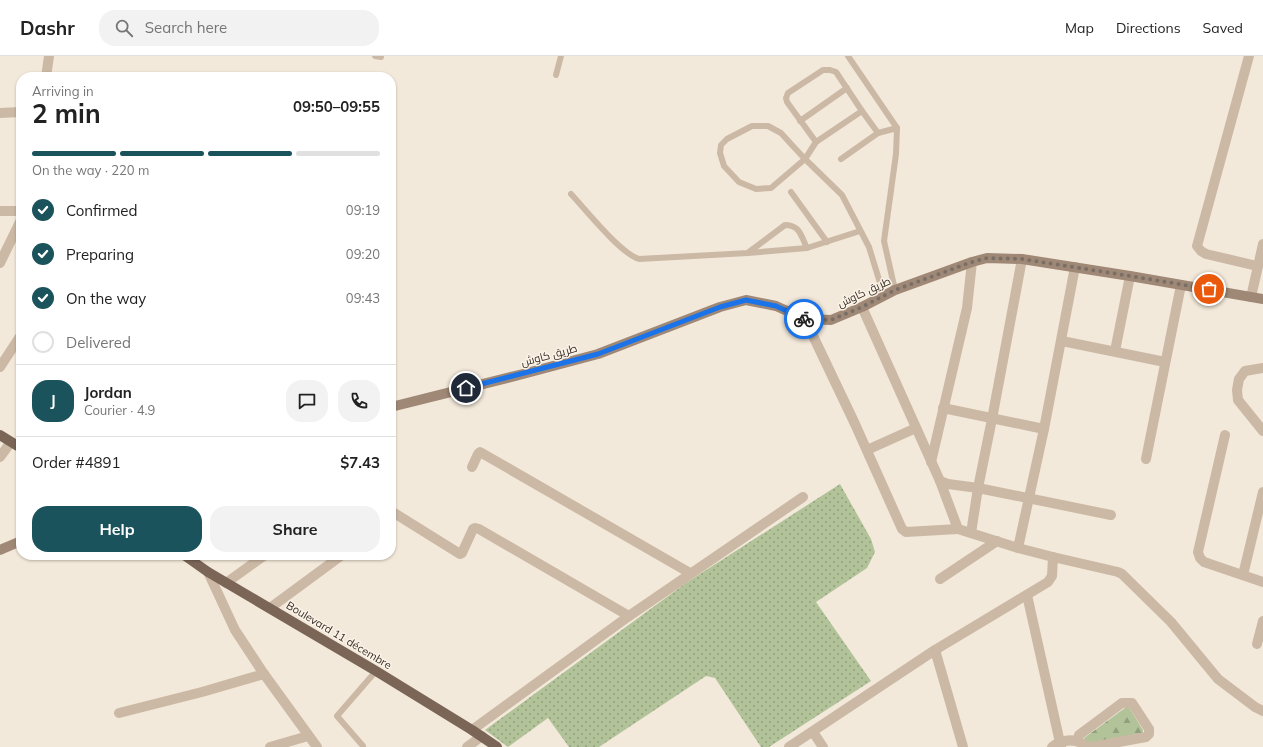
<!DOCTYPE html>
<html lang="en">
<head>
<meta charset="utf-8">
<style>
	body { margin:0; font-family:Mulish,Cairo,sans-serif; background:#f2f2f2; color:#222; height:100vh; display:flex; flex-direction:column; font-size:15px; white-space:nowrap }
	* { box-sizing:border-box; margin:0 }
	p { font-size:13px; color:#767676 }
	.icon { flex:none; width:22px; height:22px; fill:none; stroke:currentColor; stroke-width:2; stroke-linecap:round; stroke-linejoin:round }
	.map { position:relative; flex:1; overflow:hidden }
	.side { position:absolute; left:16px; top:16px; width:380px; height:488px; display:flex; flex-direction:column; background:#fff; border-radius:16px; box-shadow:0 1px 3px #0004 }
	.side>* { flex:none }
	.pin { position:absolute; display:grid; place-items:center; width:34px; height:34px; color:#fff; margin:-17px; border:2px solid #fff; border-radius:50%; box-shadow:0 1px 4px #0007 }
	.courier { position:absolute; display:grid; place-items:center; width:40px; height:40px; margin:-20px; border:3px solid #1a73e8; border-radius:50%; background:#fff; color:#222; box-shadow:0 1px 5px #0007 }
	.head em { font-style:normal; font-weight:700 }
	.head div { display:flex; flex-direction:column-reverse }
	.head { display:flex; align-items:center; justify-content:space-between; height:68px; padding:0 16px }
	h1 { font-size:26px; font-weight:700; line-height:30px }
	.bar { display:grid; grid-template-columns:repeat(4,1fr); gap:6px 4px; align-content:center; height:48px; padding:0 16px }
	.bar i { height:5px; border-radius:3px; background:#e0e0e0 }
	.bar .selected { background:#1a535c }
	.bar p { grid-column:span 4 }
	.line { display:flex; align-items:center; gap:10px; padding:0 16px; border-top:1px solid #e0e0e0 }
	.line div { flex:1 }
	.round { display:grid; place-items:center; flex:none; width:42px; height:42px; border-radius:16px; background:#f2f2f2 }
	ol { padding:0 16px; list-style:none }
	li { display:flex; align-items:center; gap:12px; height:44px }
	li p { margin-inline-start:auto }
	li .icon { padding:4px; border-radius:50%; background:#1a535c; color:#fff; stroke-width:4 }
	li:last-child { color:#767676 }
	li i { width:22px; height:22px; border:2px solid #e0e0e0; border-radius:50% }
	.primary-button { display:flex; gap:8px; margin-top:auto; padding:8px 16px }
	.primary-button a { flex:1; height:46px; border-radius:16px; background:#1a535c; color:#fff; font-size:16px; font-weight:700; line-height:46px; text-align:center }
	.primary-button a+a { background:#f2f2f2; color:#222 }
	header { display:flex; align-items:center; gap:24px; box-sizing:border-box; height:56px; padding:0 20px; background:#fff; border-bottom:1px solid #e0e0e0 }
	header strong { font-size:19px }
	nav { display:flex; gap:22px; margin-inline-start:auto; font-size:14px }
	.search { width:280px; height:36px; background:#f2f2f2; display:flex; align-items:center; gap:10px; box-sizing:border-box; padding:0 14px; border-radius:16px; color:#767676; font-size:15px }
	.map>svg:first-child { display:block }
</style>
</head>
<body>
<header>
<strong>Dashr</strong>
<div class="search"><svg class="icon" aria-label="search" viewBox="0 0 24 24"><circle cx="10" cy="10" r="6"/><path d="M15 15l6 6"/></svg>Search here</div>
<nav><a>Map</a><a>Directions</a><a>Saved</a></nav>
</header>
<div class="map">
<svg width="1263" height="691" viewBox="0 0 1263 691">
	<defs>
		<pattern id="grass-dots" width="8" height="8" patternUnits="userSpaceOnUse"><rect width="8" height="8" fill="#b2c399"/><path d="M2 2h.1M6 6h.1" fill="none" stroke="#929f7d" stroke-width="1.8" stroke-linecap="round"/></pattern>
		<pattern id="forest-firs" width="22" height="20" patternUnits="userSpaceOnUse"><rect width="22" height="20" fill="#b2c399"/><path d="M5 1l3.5 6h-7zM16 11l3.5 6h-7z" fill="#929f7d"/></pattern>
	</defs>
	<rect width="100%" height="100%" fill="#f3e9da"/>
	<polygon fill="url(#grass-dots)" points="840,428 871,483 875,496 867,512 816,546 871,625 769,691 761,691 715,622 706,620 599,691 569,691 548,662 508,691 485,674 686,527"/>
	<polygon fill="url(#forest-firs)" points="1128,651 1130,653 1143,674 1143,677 1089,687 1086,686 1084,682 1125,652"/>
	<g fill="none" stroke-linecap="round" stroke-linejoin="round">
		<g stroke="#ccb9a5" stroke-width="6">
			<polyline points="375,0 381,1"/>
			<polyline points="848,0 897,72 896,98 884,185 895,234"/>
			<polyline points="556,19 561,0"/>
			<polyline points="800,65 847,32"/>
			<polyline points="878,77 862,55 816,86 805,103 771,132 756,133 739,126 724,110 720,97 721,89 727,83 752,70 768,70 781,77 791,88 805,103 842,139 869,191 884,240"/>
			<polyline points="816,86 787,46 786,42 788,37 823,14 830,14 836,16 862,55"/>
			<polyline points="841,103 878,77 897,72"/>
			<polyline points="791,136 827,186"/>
			<path d="M571,138C586,154 620,197 639,203L748,197L807,192L860,175"/>
			<path d="M749,196L785,169C800,169 801,180 807,192"/>
			<polyline points="363,690 337,660 376,615"/>
		</g>
		<g stroke="#ccb9a5" stroke-width="10">
			<polyline points="1249,0 1197,190 1201,195 1206,198 1257,210"/>
			<polyline points="46,21 49,0"/>
			<polyline points="0,57 21,56"/>
			<polyline points="0,155 21,155"/>
			<polyline points="0,207 21,164"/>
			<polyline points="1075,211 1044,373 1018,492 1053,501 1118,516 1122,518 1171,566 1218,623 1255,651 1263,655"/>
			<polyline points="1251,241 1263,188"/>
			<polyline points="862,251 940,425 948,428 978,432 992,363 1022,203"/>
			<polyline points="805,263 855,368 902,473 906,476 958,473"/>
			<polyline points="1062,285 1165,306"/>
			<polyline points="1115,295 1130,220"/>
			<polyline points="0,311 21,279"/>
			<polyline points="1263,312 1245,315 1239,323 1237,334 1238,344 1263,375"/>
			<polyline points="943,352 1044,373"/>
			<polyline points="1225,379 1198,496 1200,502 1204,506 1263,526"/>
			<polyline points="867,394 916,372"/>
			<polyline points="0,401 11,386"/>
			<polyline points="1146,403 1181,229"/>
			<polyline points="931,406 967,252 972,206"/>
			<polyline points="472,411 478,398 480,396 690,517"/>
			<polyline points="940,425 958,473 1018,492"/>
			<polyline points="391,455 460,498 462,497 473,473 475,472 479,473 629,560"/>
			<polyline points="971,477 978,432 1111,459"/>
			<polyline points="208,516 235,574 264,618 317,691"/>
			<polyline points="1243,519 1263,436"/>
			<polyline points="940,523 997,485"/>
			<polyline points="226,527 265,499"/>
			<polyline points="1027,539 1061,691"/>
			<polyline points="270,552 342,499"/>
			<polyline points="1257,588 1263,565"/>
			<polyline points="935,594 963,691"/>
			<polyline points="119,657 202,636 264,618"/>
			<polyline points="472,674 629,560 803,441"/>
			<polyline points="813,676 823,691"/>
			<polyline points="1077,685 1079,679 1122,647 1132,647 1149,673 1149,678 1146,681 1092,691"/>
			<polyline points="270,691 308,680"/>
			<polyline points="467,691 482,680"/>
			<polyline points="789,691 935,594 1048,526 1052,520 1053,501"/>
			<path d="M1052,691C1059,686 1067,683 1076,685C1081,686 1085,690 1091,691"/>
		</g>
		<g stroke="#a08876" stroke-width="10">
			<polyline points="391,351 523,318 598,298 720,251 746,244 776,250 805,263 831,264 862,251 895,234 972,206 987,202 1022,203 1130,220 1263,243"/>
			<polyline points="0,494 21,485"/>
		</g>
		<g stroke="#7a6557" stroke-width="10">
			<polyline points="0,379 21,392"/>
			<polyline points="184,499 208,516 376,615 472,674 497,691"/>
		</g>
	</g>
	<g fill="none" stroke-linecap="round" stroke-linejoin="round">
		<polyline stroke="#796f66" stroke-width="4" stroke-dasharray="0 7.2" points="804,263 831,264 862,251 895,234 972,206 987,202 1022,203 1130,220 1209,233"/>
		<polyline stroke="#1a73e8" stroke-width="5" points="466,332 598,298 720,251 746,244 776,250 804,263"/>
	</g>
	<g text-anchor="middle" dominant-baseline="central" stroke-width="3" stroke-linejoin="round" paint-order="stroke">
		<g font-size="11" fill="#372d27" stroke="#fbf3e7">
			<text transform="translate(864 236) rotate(-25)">طريق كاوش</text>
			<text transform="translate(549 299) rotate(-15)">طريق كاوش</text>
			<text transform="translate(339 579) rotate(31)">Boulevard 11 décembre</text>
		</g>
	</g>
</svg>
<div class="pin" style="left:1209px;top:233px;background:#ea580c"><svg class="icon" aria-label="bag" viewBox="0 0 24 24"><path d="M5 8h14l-1 12H6zM9 8a3 3 0 0 1 6 0"/></svg></div>
<div class="pin" style="left:466px;top:332px;background:#1f2937"><svg class="icon" aria-label="home" viewBox="0 0 24 24"><path d="M3 11l9-7 9 7M6 9v11h12V9"/></svg></div>
<div class="courier" style="left:804px;top:263px"><svg class="icon" aria-label="bike" viewBox="0 0 24 24"><circle cx="6" cy="16" r="4"/><circle cx="18" cy="16" r="4"/><path d="M6 16l4-8h5l3 8M10 8l3 8H6M13 5h3"/></svg></div>
<section class="side">
<div class="head"><div><h1>2 min</h1><p>Arriving in</p></div><em>09:50–09:55</em></div>
<div class="bar"><i class="selected"></i><i class="selected"></i><i class="selected"></i><i></i><p>On the way · 220 m</p></div>
<ol>
<li><svg class="icon" aria-label="check" viewBox="0 0 24 24"><path d="M5 12l5 5 9-10"/></svg>Confirmed<p>09:19</p></li>
<li><svg class="icon" aria-label="check" viewBox="0 0 24 24"><path d="M5 12l5 5 9-10"/></svg>Preparing<p>09:20</p></li>
<li><svg class="icon" aria-label="check" viewBox="0 0 24 24"><path d="M5 12l5 5 9-10"/></svg>On the way<p>09:43</p></li>
<li><i></i>Delivered</li>
</ol>
<div class="line" style="height:72px"><b class="round" style="background:#1a535c;color:#fff">J</b><div><b>Jordan</b><p>Courier · 4.9</p></div><a class="round"><svg class="icon" aria-label="chat" viewBox="0 0 24 24"><path d="M4 5h16v11H9l-5 4z"/></svg></a><a class="round"><svg class="icon" aria-label="phone" viewBox="0 0 24 24"><path d="M5 4h4l2 5-3 2q2 4 5 5l2-3 5 2v4C11 20 4 13 5 4z"/></svg></a></div>
<div class="line" style="height:52px"><div>Order #4891</div><b>$7.43</b></div>
<div class="primary-button"><a>Help</a><a>Share</a></div>
</section>
</div>
</body>
</html>
